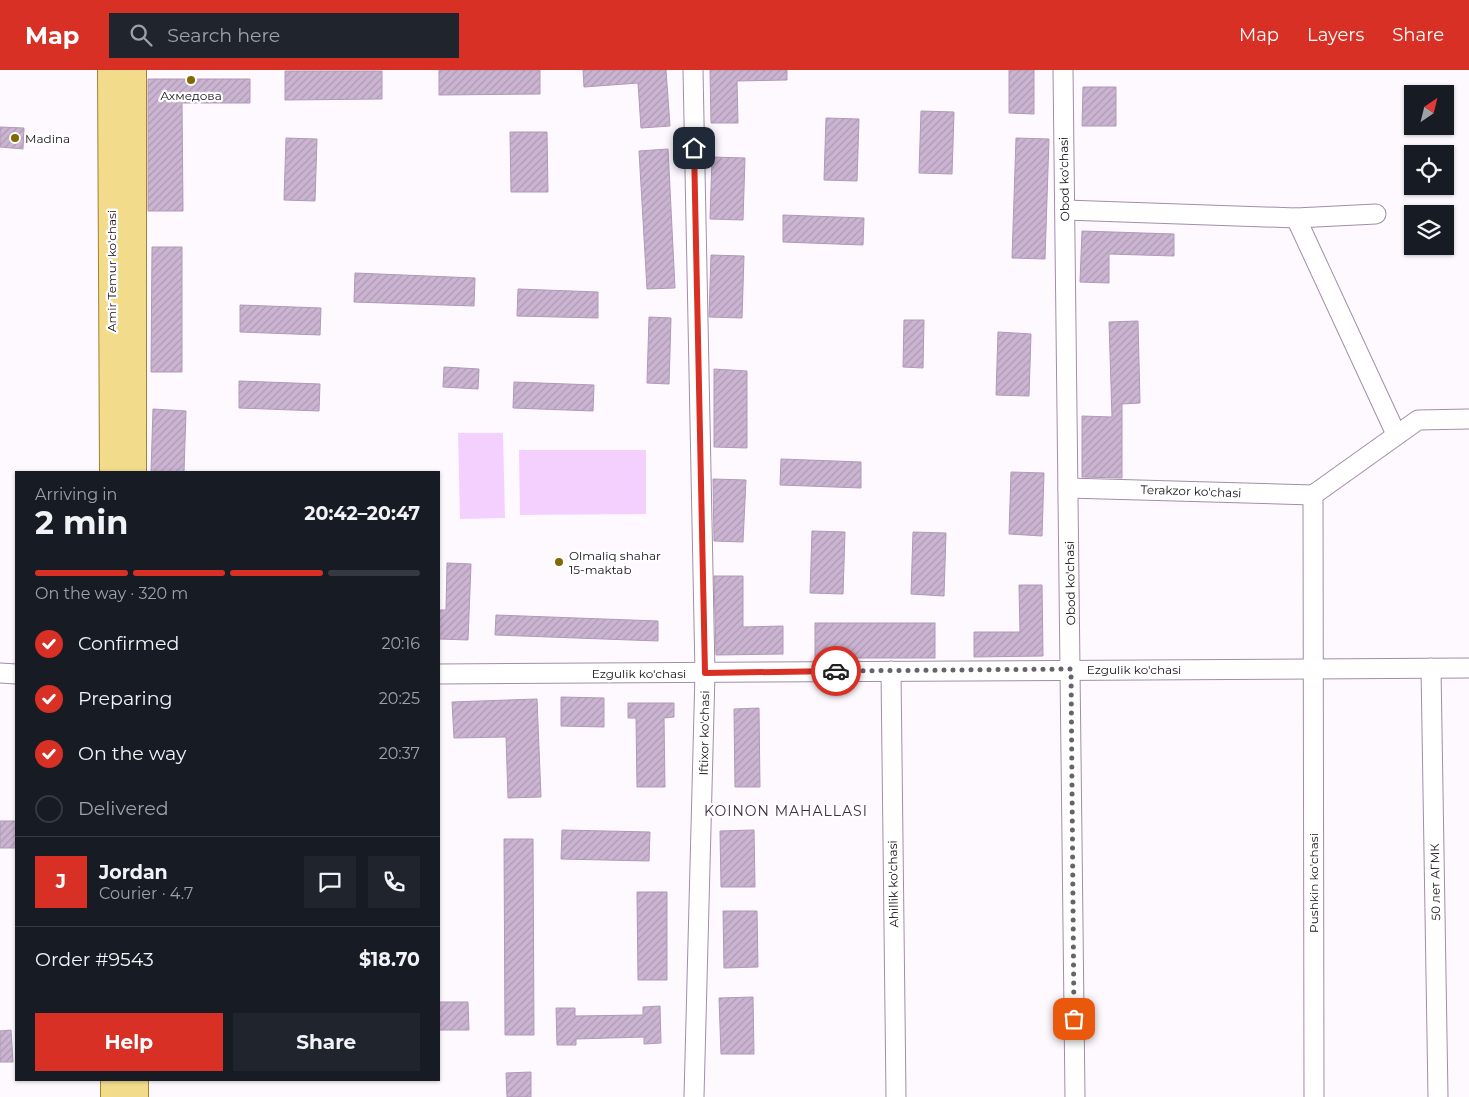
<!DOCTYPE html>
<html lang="en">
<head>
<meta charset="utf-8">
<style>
	body { margin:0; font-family:Montserrat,sans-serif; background:#20242c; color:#f1f3f6; height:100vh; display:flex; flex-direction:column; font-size:19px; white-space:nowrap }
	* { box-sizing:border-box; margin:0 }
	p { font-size:16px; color:#9ea1a6 }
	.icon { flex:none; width:28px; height:28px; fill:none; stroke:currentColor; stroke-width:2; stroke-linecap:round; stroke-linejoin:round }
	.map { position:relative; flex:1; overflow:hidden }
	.drawer { position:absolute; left:15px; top:401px; width:425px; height:610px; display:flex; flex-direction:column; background:#171b24; border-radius:0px; box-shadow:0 1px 4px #0004 }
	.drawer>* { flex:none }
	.needle { width:32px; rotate:35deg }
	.controls { position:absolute; left:1404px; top:15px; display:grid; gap:10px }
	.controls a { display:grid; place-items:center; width:50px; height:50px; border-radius:0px; background:#171b24; box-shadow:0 1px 4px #0004; font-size:25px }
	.pin { position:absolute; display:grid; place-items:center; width:42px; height:42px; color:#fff; margin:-21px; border-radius:10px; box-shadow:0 2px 8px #0006 }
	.courier { position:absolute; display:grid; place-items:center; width:50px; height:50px; margin:-25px; border:4px solid #d93025; border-radius:50%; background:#fff; color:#222; box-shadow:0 1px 6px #0007 }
	.overview em { font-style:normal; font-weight:700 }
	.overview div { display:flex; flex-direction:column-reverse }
	.overview { display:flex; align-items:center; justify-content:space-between; height:85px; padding:0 20px }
	h1 { font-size:32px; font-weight:700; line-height:38px }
	.bar { display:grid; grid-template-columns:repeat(4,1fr); gap:8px 5px; align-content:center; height:60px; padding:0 20px }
	.bar i { height:6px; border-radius:4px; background:#363941 }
	.bar .selected { background:#d93025 }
	.bar p { grid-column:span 4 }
	.line { display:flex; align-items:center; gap:12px; padding:0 20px; border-top:1px solid #363941 }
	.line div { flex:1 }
	.round { display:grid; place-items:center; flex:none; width:52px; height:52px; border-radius:0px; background:#20242c }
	ol { padding:0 20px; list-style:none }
	li { display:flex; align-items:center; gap:15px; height:55px }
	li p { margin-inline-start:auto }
	li .icon { padding:5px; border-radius:50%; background:#d93025; color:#fff; stroke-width:4 }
	li:last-child { color:#9ea1a6 }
	li i { width:28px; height:28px; border:2px solid #363941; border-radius:50% }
	.action { display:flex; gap:10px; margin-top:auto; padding:10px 20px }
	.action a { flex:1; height:58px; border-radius:0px; background:#d93025; color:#fff; font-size:20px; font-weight:700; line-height:58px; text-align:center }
	.action a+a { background:#20242c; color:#f1f3f6 }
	header { display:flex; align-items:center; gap:30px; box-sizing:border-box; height:70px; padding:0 25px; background:#d93025; color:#fff }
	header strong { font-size:24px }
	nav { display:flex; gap:28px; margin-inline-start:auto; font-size:18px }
	.search { width:350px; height:45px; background:#20242c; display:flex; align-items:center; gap:12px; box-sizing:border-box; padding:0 18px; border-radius:0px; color:#9ea1a6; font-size:19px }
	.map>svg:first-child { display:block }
</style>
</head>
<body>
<header>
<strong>Map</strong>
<div class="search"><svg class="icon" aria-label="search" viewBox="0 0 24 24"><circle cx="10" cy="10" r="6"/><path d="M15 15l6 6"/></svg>Search here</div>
<nav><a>Map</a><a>Layers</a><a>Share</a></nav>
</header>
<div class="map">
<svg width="1469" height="1027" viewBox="0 0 1469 1027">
	<defs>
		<pattern id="building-hatch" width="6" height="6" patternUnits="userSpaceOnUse" patternTransform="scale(1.25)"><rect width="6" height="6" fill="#cbb4d1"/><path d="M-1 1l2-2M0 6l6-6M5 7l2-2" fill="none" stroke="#ae9ab3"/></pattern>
	</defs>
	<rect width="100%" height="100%" fill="#fdf9ff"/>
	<g fill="#f4d0ff">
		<polygon points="458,363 503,363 505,448 460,449"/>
		<polygon points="519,380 646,380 646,444 520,445"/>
	</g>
	<g fill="url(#building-hatch)" stroke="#b09ab7">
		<polygon points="439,0 540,0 540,24 439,25"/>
		<polygon points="583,0 666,0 670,56 641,58 638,13 584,17"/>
		<polygon points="710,0 787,0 787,10 737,11 738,53 711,53"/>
		<polygon points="1009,0 1034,0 1034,44 1009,43"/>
		<polygon points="285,1 382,1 382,29 285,30"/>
		<polygon points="148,9 250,9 250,33 182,33 183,141 148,141"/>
		<polygon points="1083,17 1116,17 1116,56 1082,56"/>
		<polygon points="921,41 954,42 952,104 919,103"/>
		<polygon points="826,48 859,49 857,111 824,110"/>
		<polygon points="0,57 24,58 23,79 0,77"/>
		<polygon points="510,62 547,62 548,122 511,122"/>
		<polygon points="286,68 317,69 315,131 284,130"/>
		<polygon points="1016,68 1049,69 1045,189 1012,188"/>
		<polygon points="668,79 675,218 647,219 639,81"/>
		<polygon points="712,87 745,88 743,150 710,149"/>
		<polygon points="783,145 864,148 863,175 783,172"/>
		<polygon points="1082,161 1174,164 1174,186 1109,184 1109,213 1080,212"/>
		<polygon points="152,177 182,177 182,302 151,302"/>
		<polygon points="711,185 744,186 742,248 709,247"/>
		<polygon points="355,203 475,208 474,236 354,232"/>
		<polygon points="518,219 598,222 598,248 517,246"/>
		<polygon points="240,235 321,238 320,265 240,262"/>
		<polygon points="649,247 671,248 669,314 647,313"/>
		<polygon points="904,250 924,250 923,298 903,297"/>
		<polygon points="1138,251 1140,333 1122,334 1122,408 1082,407 1082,346 1112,347 1109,252"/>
		<polygon points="998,262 1031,264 1029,326 996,325"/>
		<polygon points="444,297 479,299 478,319 443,317"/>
		<polygon points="714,299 747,301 747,378 714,377"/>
		<polygon points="239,311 320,314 319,341 239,338"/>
		<polygon points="514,312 594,315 593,341 513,338"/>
		<polygon points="153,339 186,341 184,402 151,402"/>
		<polygon points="781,389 861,392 861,418 780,415"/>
		<polygon points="1011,402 1044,403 1042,466 1009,464"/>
		<polygon points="713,409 746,410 743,472 714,471"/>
		<polygon points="812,461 845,462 843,524 810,523"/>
		<polygon points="913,462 946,463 944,526 911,524"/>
		<polygon points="447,493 471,494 468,570 439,569 439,540 446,540"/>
		<polygon points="714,506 743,506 743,557 783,556 783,584 716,585"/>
		<polygon points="1019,515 1042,515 1043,586 974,587 974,562 1020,562"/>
		<polygon points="496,545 658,551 658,571 495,565"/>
		<rect x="815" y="553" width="120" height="35"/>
		<polygon points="561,627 604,628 604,657 561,656"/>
		<polygon points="537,629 541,727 508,728 506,667 454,668 452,632"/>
		<polygon points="628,633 674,633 674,647 664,648 665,717 637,717 636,648 628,648"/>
		<polygon points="759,638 760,717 735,717 734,639"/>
		<rect x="0" y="751" width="16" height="27"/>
		<polygon points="562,760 650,762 649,791 561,789"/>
		<polygon points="754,760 755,817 721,817 720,761"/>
		<polygon points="504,769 533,769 534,965 505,965"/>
		<polygon points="637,822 667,822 667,910 638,910"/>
		<polygon points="723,841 757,841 758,897 724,898"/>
		<polygon points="753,927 754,984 721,984 719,928"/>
		<polygon points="439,932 468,932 469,960 439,960"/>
		<polygon points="660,936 661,973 644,974 644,967 576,969 576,975 557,975 556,938 575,938 575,946 643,945 643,937"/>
		<polygon points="11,960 13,992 0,992 0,961"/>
		<polygon points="531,1002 531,1027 507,1027 506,1003"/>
	</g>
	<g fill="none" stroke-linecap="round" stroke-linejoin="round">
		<defs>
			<g id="minor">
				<polyline points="693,0 705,603 694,1027"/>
				<polyline points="1063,0 1075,1027"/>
				<polyline points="1065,140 1296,148 1376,144"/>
				<polyline points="1296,148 1396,364"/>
				<polyline points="1068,418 1313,425"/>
				<polyline points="1431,598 1438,1027"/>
				<polyline points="891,601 896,1027"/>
				<polyline points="0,603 16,604"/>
				<polyline points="439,604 1469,598"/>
				<polyline points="1314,1027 1313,425 1418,350 1469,349"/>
			</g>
			<g id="major">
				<polyline points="110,0 112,402"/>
				<polyline points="134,402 134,0"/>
				<polyline points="136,1010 136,1027"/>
				<polyline points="113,1027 113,1010"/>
			</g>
		</defs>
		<use href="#minor" stroke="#a38da9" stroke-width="21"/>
		<use href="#major" stroke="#a18433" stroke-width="26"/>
		<use href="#minor" stroke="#fff" stroke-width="19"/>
		<use href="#major" stroke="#f3db8c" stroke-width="24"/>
	</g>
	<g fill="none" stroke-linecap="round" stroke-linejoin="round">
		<polyline stroke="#68626a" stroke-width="5" stroke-dasharray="0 9" points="836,601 1071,599 1074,949"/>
		<polyline stroke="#d93025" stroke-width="6" points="694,78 705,603 836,601"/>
	</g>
	<g fill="#826800" stroke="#fff" stroke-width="2">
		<circle cx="191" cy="10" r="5"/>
		<circle cx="15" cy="68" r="5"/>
		<circle cx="559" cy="492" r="5"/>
	</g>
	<g text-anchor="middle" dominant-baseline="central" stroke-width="4.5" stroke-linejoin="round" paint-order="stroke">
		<g font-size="12" fill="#18101a" stroke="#fff" text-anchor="start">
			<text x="191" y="25" text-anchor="middle">Ахмедова</text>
			<text x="25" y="68">Madina</text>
			<text x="569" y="485">Olmaliq shahar<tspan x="569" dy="14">15-maktab</tspan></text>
		</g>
		<g font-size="12" fill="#18101a" stroke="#fff">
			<text transform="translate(1064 109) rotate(-91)">Obod ko'chasi</text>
			<text transform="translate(111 201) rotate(-90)">Amir Temur ko'chasi</text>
			<text transform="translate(1191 421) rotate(2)">Terakzor ko'chasi</text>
			<text transform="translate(1070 513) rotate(-91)">Obod ko'chasi</text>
			<text x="1134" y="599">Ezgulik ko'chasi</text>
			<text x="639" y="603">Ezgulik ko'chasi</text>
			<text transform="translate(704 663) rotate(-89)">Iftixor ko'chasi</text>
			<text transform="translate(1435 812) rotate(-91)">50 лет АГМК</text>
			<text transform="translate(1313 813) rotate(-90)">Pushkin ko'chasi</text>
			<text transform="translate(893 814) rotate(-91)">Ahillik ko'chasi</text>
		</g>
		<g font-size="14" letter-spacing="1" fill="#3f2d45" stroke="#fff">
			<text x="786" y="741">KOINON MAHALLASI</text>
		</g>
	</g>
</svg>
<div class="controls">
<a><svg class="needle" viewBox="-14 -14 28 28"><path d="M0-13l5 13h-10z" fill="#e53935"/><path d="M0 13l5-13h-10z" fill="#9ea1a6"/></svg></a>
<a><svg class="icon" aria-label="locate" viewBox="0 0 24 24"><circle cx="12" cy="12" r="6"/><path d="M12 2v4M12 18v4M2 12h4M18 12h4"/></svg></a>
<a><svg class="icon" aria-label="layers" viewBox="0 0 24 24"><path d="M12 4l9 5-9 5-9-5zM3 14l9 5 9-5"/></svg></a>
</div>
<div class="pin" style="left:1074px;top:949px;background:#ea580c"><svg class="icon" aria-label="bag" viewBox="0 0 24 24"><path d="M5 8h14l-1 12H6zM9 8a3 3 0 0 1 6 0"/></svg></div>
<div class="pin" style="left:694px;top:78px;background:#1f2937"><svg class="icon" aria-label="home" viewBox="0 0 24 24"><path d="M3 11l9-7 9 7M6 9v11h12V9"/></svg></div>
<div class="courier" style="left:836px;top:601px"><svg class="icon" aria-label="car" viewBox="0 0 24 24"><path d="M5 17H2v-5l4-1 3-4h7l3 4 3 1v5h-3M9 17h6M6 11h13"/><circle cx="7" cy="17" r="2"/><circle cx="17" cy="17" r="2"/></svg></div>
<section class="drawer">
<div class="overview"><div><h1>2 min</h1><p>Arriving in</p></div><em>20:42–20:47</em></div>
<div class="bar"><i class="selected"></i><i class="selected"></i><i class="selected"></i><i></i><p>On the way · 320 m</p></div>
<ol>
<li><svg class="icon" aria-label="check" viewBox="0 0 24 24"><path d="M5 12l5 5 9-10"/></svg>Confirmed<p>20:16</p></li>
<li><svg class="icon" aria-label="check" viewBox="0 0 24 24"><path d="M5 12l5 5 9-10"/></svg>Preparing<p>20:25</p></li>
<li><svg class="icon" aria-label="check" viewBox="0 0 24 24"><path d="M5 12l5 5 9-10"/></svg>On the way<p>20:37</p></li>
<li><i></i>Delivered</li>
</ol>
<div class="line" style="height:90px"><b class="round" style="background:#d93025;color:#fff">J</b><div><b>Jordan</b><p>Courier · 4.7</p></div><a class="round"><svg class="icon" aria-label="chat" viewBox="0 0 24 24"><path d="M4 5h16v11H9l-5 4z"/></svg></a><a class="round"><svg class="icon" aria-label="phone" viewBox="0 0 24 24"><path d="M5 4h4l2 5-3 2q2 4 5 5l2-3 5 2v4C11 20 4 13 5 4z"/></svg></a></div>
<div class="line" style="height:65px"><div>Order #9543</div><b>$18.70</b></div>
<div class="action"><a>Help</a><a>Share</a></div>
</section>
</div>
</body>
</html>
